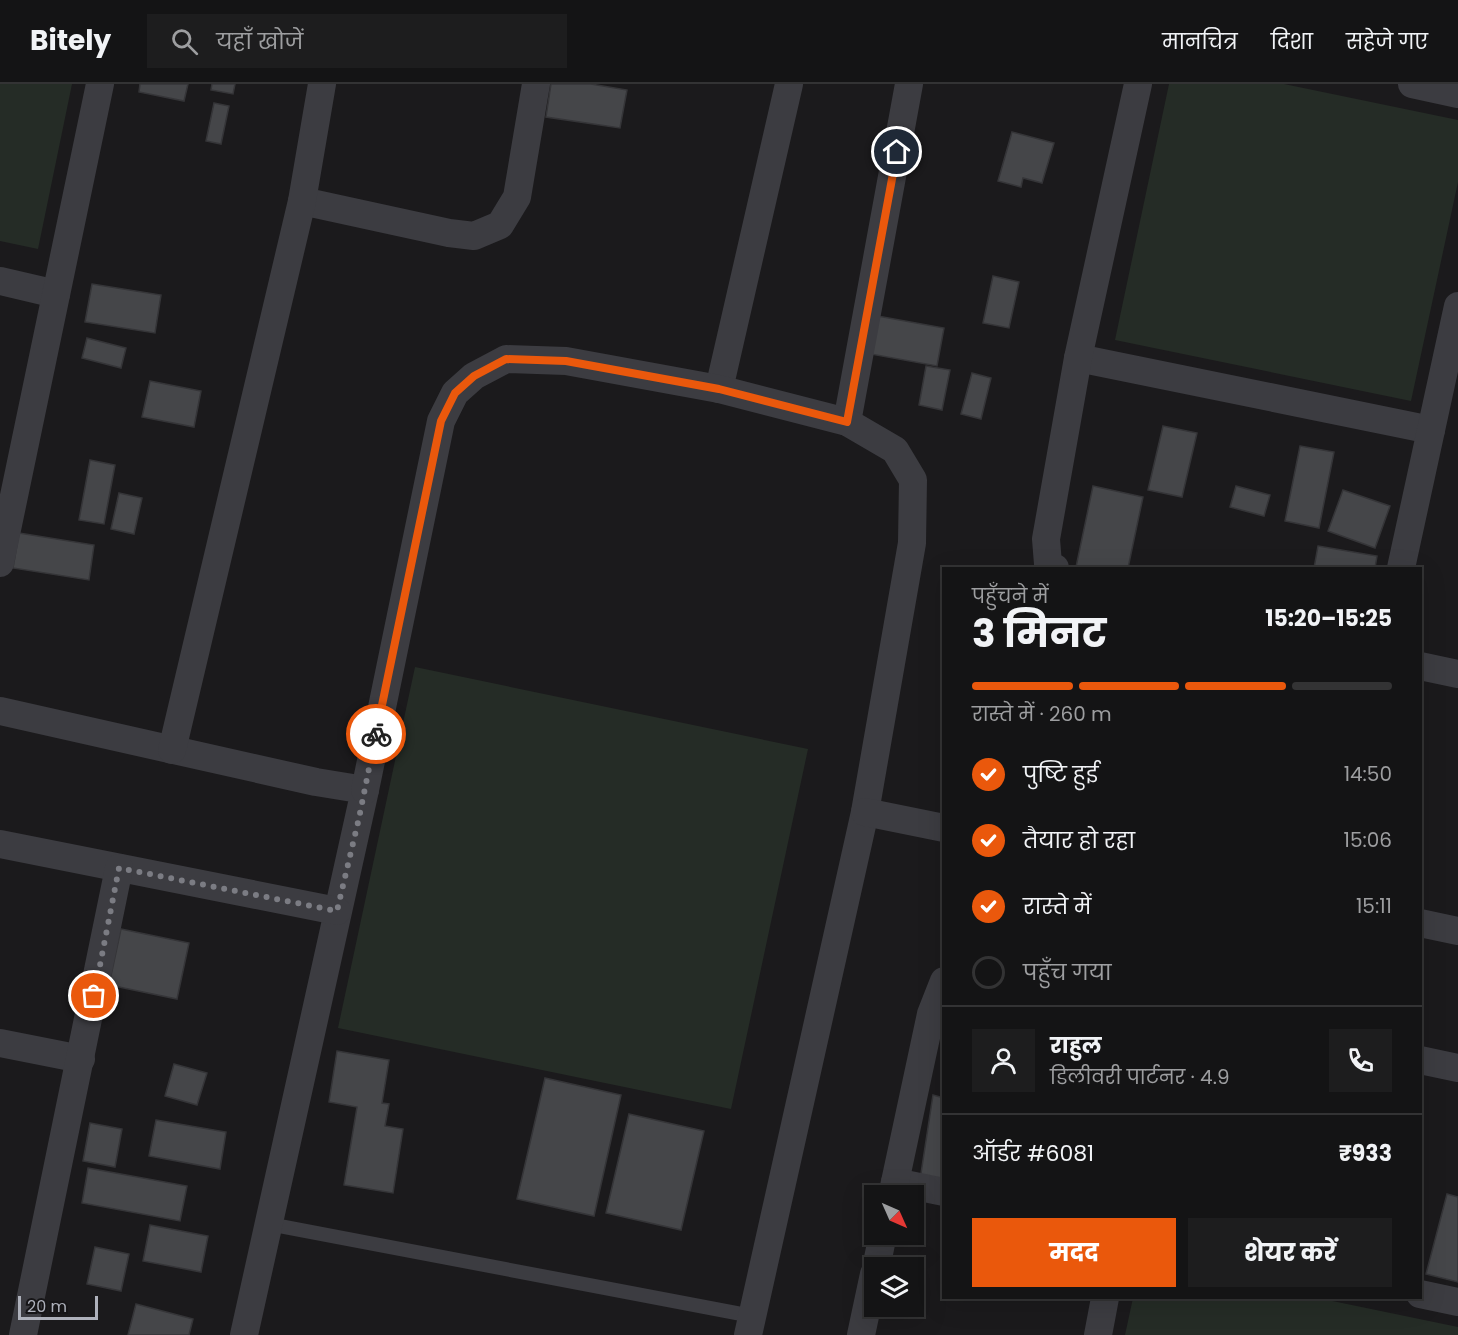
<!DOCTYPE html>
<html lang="hi">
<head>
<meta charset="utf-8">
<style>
	body { margin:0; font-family:Poppins,"Noto Sans Devanagari",sans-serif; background:#1d1d1e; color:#f1f3f6; height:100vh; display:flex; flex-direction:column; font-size:22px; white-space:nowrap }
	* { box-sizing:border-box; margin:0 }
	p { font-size:20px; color:#9d9ea0 }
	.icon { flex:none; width:33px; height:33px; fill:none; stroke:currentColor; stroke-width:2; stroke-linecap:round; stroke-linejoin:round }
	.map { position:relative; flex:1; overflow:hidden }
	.panel { position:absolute; left:942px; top:483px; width:480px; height:732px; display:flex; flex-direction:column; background:#141415; border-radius:0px; box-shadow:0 6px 24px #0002,0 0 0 2px #333334 }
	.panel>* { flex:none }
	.needle { width:39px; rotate:135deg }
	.fabs { position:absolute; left:864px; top:1101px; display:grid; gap:12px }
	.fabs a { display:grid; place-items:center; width:60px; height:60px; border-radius:0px; background:#141415; box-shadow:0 6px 24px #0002,0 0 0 2px #333334; font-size:30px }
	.scale { position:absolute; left:18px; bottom:15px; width:80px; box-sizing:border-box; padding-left:6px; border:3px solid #aeb1bb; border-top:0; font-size:16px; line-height:21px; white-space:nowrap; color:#aeb1bb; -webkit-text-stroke:4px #161517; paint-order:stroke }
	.pin { position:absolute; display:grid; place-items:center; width:51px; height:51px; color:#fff; margin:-26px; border:3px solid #fff; border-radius:50%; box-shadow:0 2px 6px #0007 }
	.courier { position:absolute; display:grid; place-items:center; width:60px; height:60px; margin:-30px; border:4px solid #ea580c; border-radius:50%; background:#fff; color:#222; box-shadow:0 2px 8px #0007 }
	.summary em { font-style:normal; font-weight:700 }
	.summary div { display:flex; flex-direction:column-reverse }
	.summary { display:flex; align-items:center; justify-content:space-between; height:102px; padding:0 30px }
	h1 { font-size:39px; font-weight:700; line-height:45px }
	.bar { display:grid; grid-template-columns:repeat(4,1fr); gap:9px 6px; align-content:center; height:72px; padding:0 30px }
	.bar i { height:8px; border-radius:4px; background:#333334 }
	.bar .selected { background:#ea580c }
	.bar p { grid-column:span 4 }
	.line { display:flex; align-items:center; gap:15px; padding:0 30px; border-top:2px solid #333334 }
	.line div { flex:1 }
	.round { display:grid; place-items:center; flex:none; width:63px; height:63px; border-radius:0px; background:#1d1d1e }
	ol { padding:0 30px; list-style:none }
	li { display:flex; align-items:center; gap:18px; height:66px }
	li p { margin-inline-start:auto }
	li .icon { padding:6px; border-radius:50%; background:#ea580c; color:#fff; stroke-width:4 }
	li:last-child { color:#9d9ea0 }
	li i { width:33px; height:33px; border:3px solid #333334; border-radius:50% }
	.primary-button { display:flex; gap:12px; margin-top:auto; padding:12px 30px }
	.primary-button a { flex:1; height:69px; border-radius:0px; background:#ea580c; color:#fff; font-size:24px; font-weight:700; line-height:69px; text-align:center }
	.primary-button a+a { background:#1d1d1e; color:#f1f3f6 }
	header { display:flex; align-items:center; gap:36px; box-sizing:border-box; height:84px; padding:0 30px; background:#141415; border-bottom:2px solid #333334 }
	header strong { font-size:28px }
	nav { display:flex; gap:33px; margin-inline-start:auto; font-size:21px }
	.search { width:420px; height:54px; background:#1d1d1e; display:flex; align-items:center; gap:15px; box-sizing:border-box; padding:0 21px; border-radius:0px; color:#9d9ea0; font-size:22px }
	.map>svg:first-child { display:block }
</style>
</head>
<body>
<header>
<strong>Bitely</strong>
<div class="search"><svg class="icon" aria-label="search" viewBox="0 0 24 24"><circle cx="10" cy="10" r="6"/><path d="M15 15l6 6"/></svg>यहाँ खोजें</div>
<nav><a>मानचित्र</a><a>दिशा</a><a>सहेजे गए</a></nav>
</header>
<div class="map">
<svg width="1458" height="1251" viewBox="0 0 1458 1251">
	<rect width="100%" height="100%" fill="#1b1a1c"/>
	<g fill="#252c26">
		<polygon points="0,0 72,0 38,165 0,157"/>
		<polygon points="1169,0 1284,0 1458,36 1458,98 1411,317 1115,256"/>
		<polygon points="415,583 808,665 731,1025 338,944"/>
		<polygon points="1133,1214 1318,1214 1458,1243 1458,1251 1125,1251"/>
	</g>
	<g fill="#454649" stroke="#353538" stroke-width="1.5">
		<polygon points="140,0 188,0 184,17 139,8"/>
		<polygon points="212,0 235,0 233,10 211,6"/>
		<polygon points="551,0 591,0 627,6 620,44 546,33"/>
		<polygon points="214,19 229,22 221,60 206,57"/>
		<polygon points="1012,48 1054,59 1042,99 1023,94 1021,103 998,97"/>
		<polygon points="993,192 1019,198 1009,244 983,239"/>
		<polygon points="92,200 161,211 155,249 85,238"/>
		<polygon points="872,231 944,244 937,282 865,269"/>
		<polygon points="87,254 126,264 121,284 82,274"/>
		<polygon points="926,282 950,286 942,326 919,321"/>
		<polygon points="972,289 991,294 981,335 961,330"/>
		<polygon points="150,297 201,307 194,343 142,333"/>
		<polygon points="1163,342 1197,349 1182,413 1148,406"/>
		<polygon points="1300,362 1334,368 1319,444 1285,437"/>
		<polygon points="90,376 115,381 104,440 79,436"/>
		<polygon points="1093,402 1143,413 1128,484 1085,484 1076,483"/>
		<polygon points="1236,402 1270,411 1264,432 1230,423"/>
		<polygon points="1343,406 1390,422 1375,464 1328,447"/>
		<polygon points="119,409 142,414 134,450 111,445"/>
		<polygon points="19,449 94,461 89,496 13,484"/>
		<polygon points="1318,462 1377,472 1375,484 1314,484"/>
		<polygon points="121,845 189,859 177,915 109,901"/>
		<polygon points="337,967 389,976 382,1019 389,1020 385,1042 403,1045 393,1109 344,1101 357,1023 329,1018"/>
		<polygon points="174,980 207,989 197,1021 165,1012"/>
		<polygon points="545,994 621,1011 594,1132 517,1115"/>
		<polygon points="933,1011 944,1014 944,1101 920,1096"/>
		<polygon points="629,1030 704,1047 681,1146 606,1129"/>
		<polygon points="156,1036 226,1048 220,1085 149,1072"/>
		<polygon points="90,1039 122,1045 115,1083 83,1077"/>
		<polygon points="88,1084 187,1102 180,1137 82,1119"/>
		<polygon points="1447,1110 1458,1113 1458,1198 1426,1190"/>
		<polygon points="150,1141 208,1152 201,1188 143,1177"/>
		<polygon points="95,1163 129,1170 121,1207 87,1200"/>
		<polygon points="136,1220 193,1235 189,1251 128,1251"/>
	</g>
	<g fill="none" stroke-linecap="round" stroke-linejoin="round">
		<polyline stroke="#3c3c41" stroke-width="14" points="269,1140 752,1232"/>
		<g stroke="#3c3c41" stroke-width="28">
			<polyline points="1412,0 1458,10"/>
			<polyline points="302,117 449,149 474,152 500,141 517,113 536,0"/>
			<polyline points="0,197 56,210"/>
			<polyline points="1078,274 1431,346"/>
			<polyline points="719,305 789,0"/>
			<polyline points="847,338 909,0"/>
			<polyline points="0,479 100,0"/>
			<polyline points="1055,484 1048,480 1046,455 1078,274 1138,0"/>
			<polyline points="1401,484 1458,222"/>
			<polyline points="1420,582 1458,590"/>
			<polyline points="0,627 316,698 365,706 244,1251"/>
			<polyline points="172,666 302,117 322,0"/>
			<polyline points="365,706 441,337 455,309 474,292 506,275 566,277 719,305 847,338 895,366 913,396 912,459 865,728 748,1251"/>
			<polyline points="865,728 944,744"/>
			<polyline points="0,760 337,827"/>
			<polyline points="1420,839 1458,847"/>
			<polyline points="0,959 81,975"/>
			<polyline points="1420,976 1458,984"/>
			<polyline points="895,1098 944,1108"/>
			<polyline points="892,1112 931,930 944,897"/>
			<polyline points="876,1184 883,1150"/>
			<polyline points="1420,1210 1458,1218"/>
			<polyline points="23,1251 119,784"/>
			<polyline points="861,1251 874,1190"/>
			<polyline points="1098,1251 1105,1214"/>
		</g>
	</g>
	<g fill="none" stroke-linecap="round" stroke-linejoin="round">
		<polyline stroke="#7b7c83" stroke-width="6" stroke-dasharray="0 10.8" points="94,912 119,784 337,827 359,734 376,650"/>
		<polyline stroke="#ea580c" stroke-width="8" points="376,650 441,337 455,309 474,292 506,275 566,277 719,305 847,338 897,68"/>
	</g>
</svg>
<div class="fabs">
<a><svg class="needle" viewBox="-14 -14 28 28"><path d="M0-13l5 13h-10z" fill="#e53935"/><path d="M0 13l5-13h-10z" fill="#9d9ea0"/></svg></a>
<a><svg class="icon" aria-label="layers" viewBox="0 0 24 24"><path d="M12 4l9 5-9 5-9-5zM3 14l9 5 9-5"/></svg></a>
</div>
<div class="scale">20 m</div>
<div class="pin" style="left:94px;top:912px;background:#ea580c"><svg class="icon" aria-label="bag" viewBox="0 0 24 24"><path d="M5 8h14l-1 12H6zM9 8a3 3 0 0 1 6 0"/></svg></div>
<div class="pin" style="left:897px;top:68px;background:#1f2937"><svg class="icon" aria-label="home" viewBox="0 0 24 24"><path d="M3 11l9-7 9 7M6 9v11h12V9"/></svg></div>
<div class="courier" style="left:376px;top:650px"><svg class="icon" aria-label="bike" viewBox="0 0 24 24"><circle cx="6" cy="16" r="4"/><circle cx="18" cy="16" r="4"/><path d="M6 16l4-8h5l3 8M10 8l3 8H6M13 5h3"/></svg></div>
<section class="panel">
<div class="summary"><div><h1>3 मिनट</h1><p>पहुँचने में</p></div><em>15:20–15:25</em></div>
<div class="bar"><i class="selected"></i><i class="selected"></i><i class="selected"></i><i></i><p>रास्ते में · 260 m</p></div>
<ol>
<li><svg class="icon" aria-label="check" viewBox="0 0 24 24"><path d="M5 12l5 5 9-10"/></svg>पुष्टि हुई<p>14:50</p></li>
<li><svg class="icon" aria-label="check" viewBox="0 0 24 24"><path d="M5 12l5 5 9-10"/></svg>तैयार हो रहा<p>15:06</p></li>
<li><svg class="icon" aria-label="check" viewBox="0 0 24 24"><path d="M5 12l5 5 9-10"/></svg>रास्ते में<p>15:11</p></li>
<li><i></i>पहुँच गया</li>
</ol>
<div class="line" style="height:108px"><a class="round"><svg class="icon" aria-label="person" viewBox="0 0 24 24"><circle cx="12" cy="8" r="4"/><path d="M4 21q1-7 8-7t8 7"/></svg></a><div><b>राहुल</b><p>डिलीवरी पार्टनर · 4.9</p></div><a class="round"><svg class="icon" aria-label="phone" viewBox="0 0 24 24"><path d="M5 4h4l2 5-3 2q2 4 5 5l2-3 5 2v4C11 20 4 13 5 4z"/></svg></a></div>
<div class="line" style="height:78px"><div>ऑर्डर #6081</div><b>₹933</b></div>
<div class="primary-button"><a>मदद</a><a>शेयर करें</a></div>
</section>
</div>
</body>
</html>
